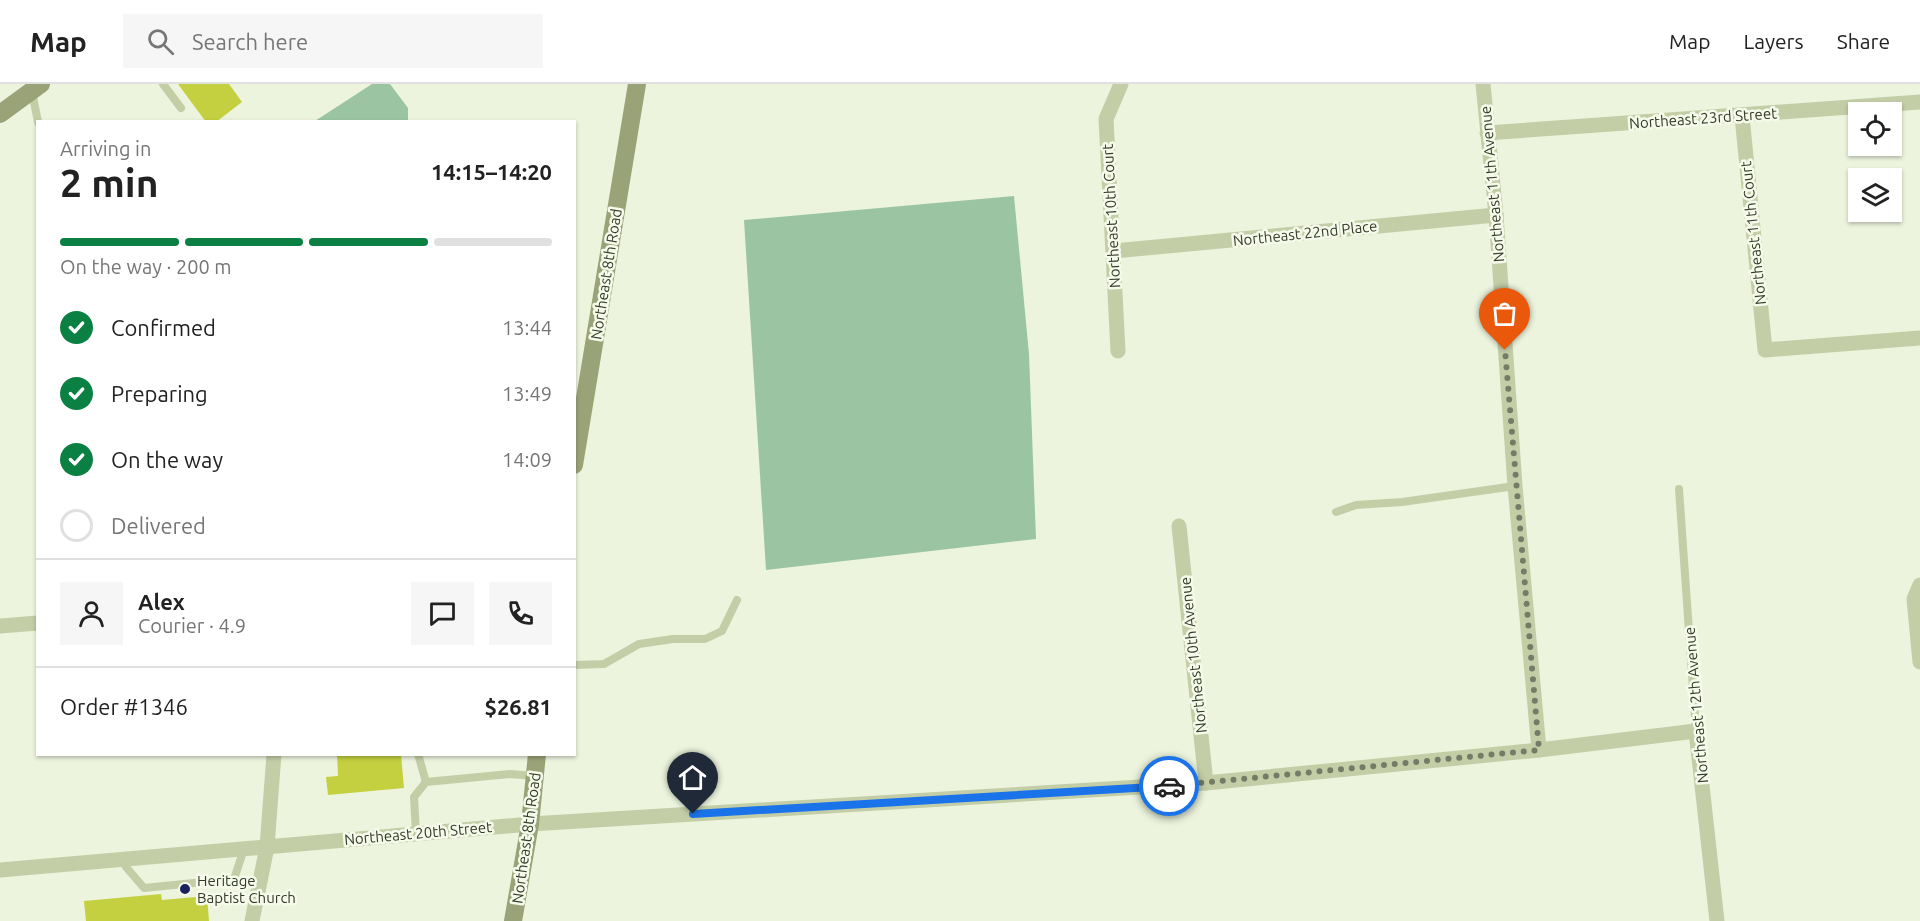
<!DOCTYPE html>
<html lang="en">
<head>
<meta charset="utf-8">
<style>
	body { margin:0; font-family:Ubuntu,sans-serif; background:#f6f6f6; color:#222; height:100vh; display:flex; flex-direction:column; font-size:22px; white-space:nowrap }
	* { box-sizing:border-box; margin:0 }
	p { font-size:20px; color:#767676 }
	.icon { flex:none; width:33px; height:33px; fill:none; stroke:currentColor; stroke-width:2; stroke-linecap:round; stroke-linejoin:round }
	.map { position:relative; flex:1; overflow:hidden }
	.drawer { position:absolute; left:36px; top:36px; width:540px; height:636px; display:flex; flex-direction:column; background:#fff; border-radius:0px; box-shadow:0 2px 4px #0004 }
	.drawer>* { flex:none }
	.controls { position:absolute; left:1848px; top:18px; display:grid; gap:12px }
	.controls a { display:grid; place-items:center; width:54px; height:54px; border-radius:0px; background:#fff; box-shadow:0 2px 4px #0004; font-size:30px }
	.pin { position:absolute; display:grid; place-items:center; width:51px; height:51px; color:#fff; margin:-62px -26px; border-radius:50% 50% 50% 0; rotate:-45deg; box-shadow:0 0 6px #0007 }
	.pin .icon { rotate:45deg }
	.courier { position:absolute; display:grid; place-items:center; width:60px; height:60px; margin:-30px; border:4px solid #1a73e8; border-radius:50%; background:#fff; color:#222; box-shadow:0 2px 8px #0007 }
	.overview em { font-style:normal; font-weight:700 }
	.overview div { display:flex; flex-direction:column-reverse }
	.overview { display:flex; align-items:center; justify-content:space-between; height:102px; padding:0 24px }
	h1 { font-size:39px; font-weight:700; line-height:45px }
	.bar { display:grid; grid-template-columns:repeat(4,1fr); gap:9px 6px; align-content:center; height:72px; padding:0 24px }
	.bar i { height:8px; border-radius:4px; background:#e0e0e0 }
	.bar .selected { background:#0b8043 }
	.bar p { grid-column:span 4 }
	.line { display:flex; align-items:center; gap:15px; padding:0 24px; border-top:2px solid #e0e0e0 }
	.line div { flex:1 }
	.round { display:grid; place-items:center; flex:none; width:63px; height:63px; border-radius:0px; background:#f6f6f6 }
	ol { padding:0 24px; list-style:none }
	li { display:flex; align-items:center; gap:18px; height:66px }
	li p { margin-inline-start:auto }
	li .icon { padding:6px; border-radius:50%; background:#0b8043; color:#fff; stroke-width:4 }
	li:last-child { color:#767676 }
	li i { width:33px; height:33px; border:3px solid #e0e0e0; border-radius:50% }
	header { display:flex; align-items:center; gap:36px; box-sizing:border-box; height:84px; padding:0 30px; background:#fff; border-bottom:2px solid #e0e0e0 }
	header strong { font-size:28px }
	nav { display:flex; gap:33px; margin-inline-start:auto; font-size:21px }
	.search { width:420px; height:54px; background:#f6f6f6; display:flex; align-items:center; gap:15px; box-sizing:border-box; padding:0 21px; border-radius:0px; color:#767676; font-size:22px }
	.map>svg:first-child { display:block }
</style>
</head>
<body>
<header>
<strong>Map</strong>
<div class="search"><svg class="icon" aria-label="search" viewBox="0 0 24 24"><circle cx="10" cy="10" r="6"/><path d="M15 15l6 6"/></svg>Search here</div>
<nav><a>Map</a><a>Layers</a><a>Share</a></nav>
</header>
<div class="map">
<svg width="1920" height="837" viewBox="0 0 1920 837">
	<rect width="100%" height="100%" fill="#ecf4dd"/>
	<g fill="#9bc5a2">
		<polygon points="372,0 390,0 408,24 408,37 315,37"/>
		<polygon points="1014,112 1029,270 1036,455 766,486 744,136"/>
	</g>
	<g fill="#c4d03f">
		<polygon points="178,0 229,0 242,18 216,38 206,38"/>
		<polygon points="337,670 401,670 404,704 328,711 326,693 338,692"/>
		<polygon points="161,810 162,816 207,812 209,837 86,837 84,817"/>
	</g>
	<g fill="none" stroke-linecap="round" stroke-linejoin="round">
		<g stroke="#c3cea7" stroke-width="8">
			<polyline points="163,0 181,24"/>
			<polyline points="32,8 38,38"/>
			<polyline points="1679,405 1696,647"/>
			<polyline points="1336,428 1356,421 1402,418 1515,402"/>
			<polyline points="574,581 604,580 639,560 673,555 705,555 722,547 737,516"/>
			<polyline points="418,670 426,698"/>
			<polyline points="416,750 414,713 426,698 510,690 535,692"/>
			<polyline points="124,775 126,783 144,804 234,795 244,765"/>
		</g>
		<g stroke="#c3cea7" stroke-width="15">
			<polyline points="1483,0 1496,131 1515,402 1539,666"/>
			<polyline points="1742,32 1765,266 1920,254"/>
			<polyline points="1487,49 1920,18"/>
			<polyline points="1114,167 1496,131"/>
			<polyline points="1118,267 1106,35 1121,0"/>
			<polyline points="1179,442 1206,699"/>
			<polyline points="1920,501 1914,515 1920,578"/>
			<polyline points="0,542 38,539"/>
			<polyline points="0,786 530,740 1206,699 1539,666 1696,647 1717,837"/>
			<polyline points="252,837 267,763 274,670"/>
		</g>
		<g stroke="#9aa278" stroke-width="18">
			<polyline points="0,30 41,0"/>
			<polyline points="574,381 637,0"/>
			<polyline points="513,837 530,740 537,670"/>
		</g>
	</g>
	<g fill="none" stroke-linecap="round" stroke-linejoin="round">
		<polyline stroke="#767b67" stroke-width="6" stroke-dasharray="0 10.8" points="1169,702 1539,666 1505,266"/>
		<polyline stroke="#1a73e8" stroke-width="8" points="693,730 1169,702"/>
	</g>
	<circle fill="#1a215f" stroke="#f5fbea" stroke-width="2" cx="185" cy="805" r="6"/>
	<g text-anchor="middle" dominant-baseline="central" stroke-width="5" stroke-linejoin="round" paint-order="stroke">
		<g font-size="15" fill="#373a28" stroke="#f5fbea">
			<text transform="translate(1703 34) rotate(-4)">Northeast 23rd Street</text>
			<text transform="translate(1492 100) rotate(-95)">Northeast 11th Avenue</text>
			<text transform="translate(1111 132) rotate(-93)">Northeast 10th Court</text>
			<text transform="translate(1305 149) rotate(-6)">Northeast 22nd Place</text>
			<text transform="translate(1753 149) rotate(-96)">Northeast 11th Court</text>
			<text transform="translate(606 190) rotate(-81)">Northeast 8th Road</text>
			<text transform="translate(1193 571) rotate(-96)">Northeast 10th Avenue</text>
			<text transform="translate(1696 621) rotate(-95)">Northeast 12th Avenue</text>
			<text transform="translate(418 749) rotate(-5)">Northeast 20th Street</text>
			<text transform="translate(526 754) rotate(-82)">Northeast 8th Road</text>
		</g>
		<g font-size="15" fill="#373a28" stroke="#f5fbea" text-anchor="start">
			<text x="197" y="796">Heritage<tspan x="197" dy="17">Baptist Church</tspan></text>
		</g>
	</g>
</svg>
<div class="controls">
<a><svg class="icon" aria-label="locate" viewBox="0 0 24 24"><circle cx="12" cy="12" r="6"/><path d="M12 2v4M12 18v4M2 12h4M18 12h4"/></svg></a>
<a><svg class="icon" aria-label="layers" viewBox="0 0 24 24"><path d="M12 4l9 5-9 5-9-5zM3 14l9 5 9-5"/></svg></a>
</div>
<div class="pin" style="left:1505px;top:266px;background:#ea580c"><svg class="icon" aria-label="bag" viewBox="0 0 24 24"><path d="M5 8h14l-1 12H6zM9 8a3 3 0 0 1 6 0"/></svg></div>
<div class="pin" style="left:693px;top:730px;background:#1f2937"><svg class="icon" aria-label="home" viewBox="0 0 24 24"><path d="M3 11l9-7 9 7M6 9v11h12V9"/></svg></div>
<div class="courier" style="left:1169px;top:702px"><svg class="icon" aria-label="car" viewBox="0 0 24 24"><path d="M5 17H2v-5l4-1 3-4h7l3 4 3 1v5h-3M9 17h6M6 11h13"/><circle cx="7" cy="17" r="2"/><circle cx="17" cy="17" r="2"/></svg></div>
<section class="drawer">
<div class="overview"><div><h1>2 min</h1><p>Arriving in</p></div><em>14:15–14:20</em></div>
<div class="bar"><i class="selected"></i><i class="selected"></i><i class="selected"></i><i></i><p>On the way · 200 m</p></div>
<ol>
<li><svg class="icon" aria-label="check" viewBox="0 0 24 24"><path d="M5 12l5 5 9-10"/></svg>Confirmed<p>13:44</p></li>
<li><svg class="icon" aria-label="check" viewBox="0 0 24 24"><path d="M5 12l5 5 9-10"/></svg>Preparing<p>13:49</p></li>
<li><svg class="icon" aria-label="check" viewBox="0 0 24 24"><path d="M5 12l5 5 9-10"/></svg>On the way<p>14:09</p></li>
<li><i></i>Delivered</li>
</ol>
<div class="line" style="height:108px"><a class="round"><svg class="icon" aria-label="person" viewBox="0 0 24 24"><circle cx="12" cy="8" r="4"/><path d="M4 21q1-7 8-7t8 7"/></svg></a><div><b>Alex</b><p>Courier · 4.9</p></div><a class="round"><svg class="icon" aria-label="chat" viewBox="0 0 24 24"><path d="M4 5h16v11H9l-5 4z"/></svg></a><a class="round"><svg class="icon" aria-label="phone" viewBox="0 0 24 24"><path d="M5 4h4l2 5-3 2q2 4 5 5l2-3 5 2v4C11 20 4 13 5 4z"/></svg></a></div>
<div class="line" style="height:78px"><div>Order #1346</div><b>$26.81</b></div>
</section>
</div>
</body>
</html>
